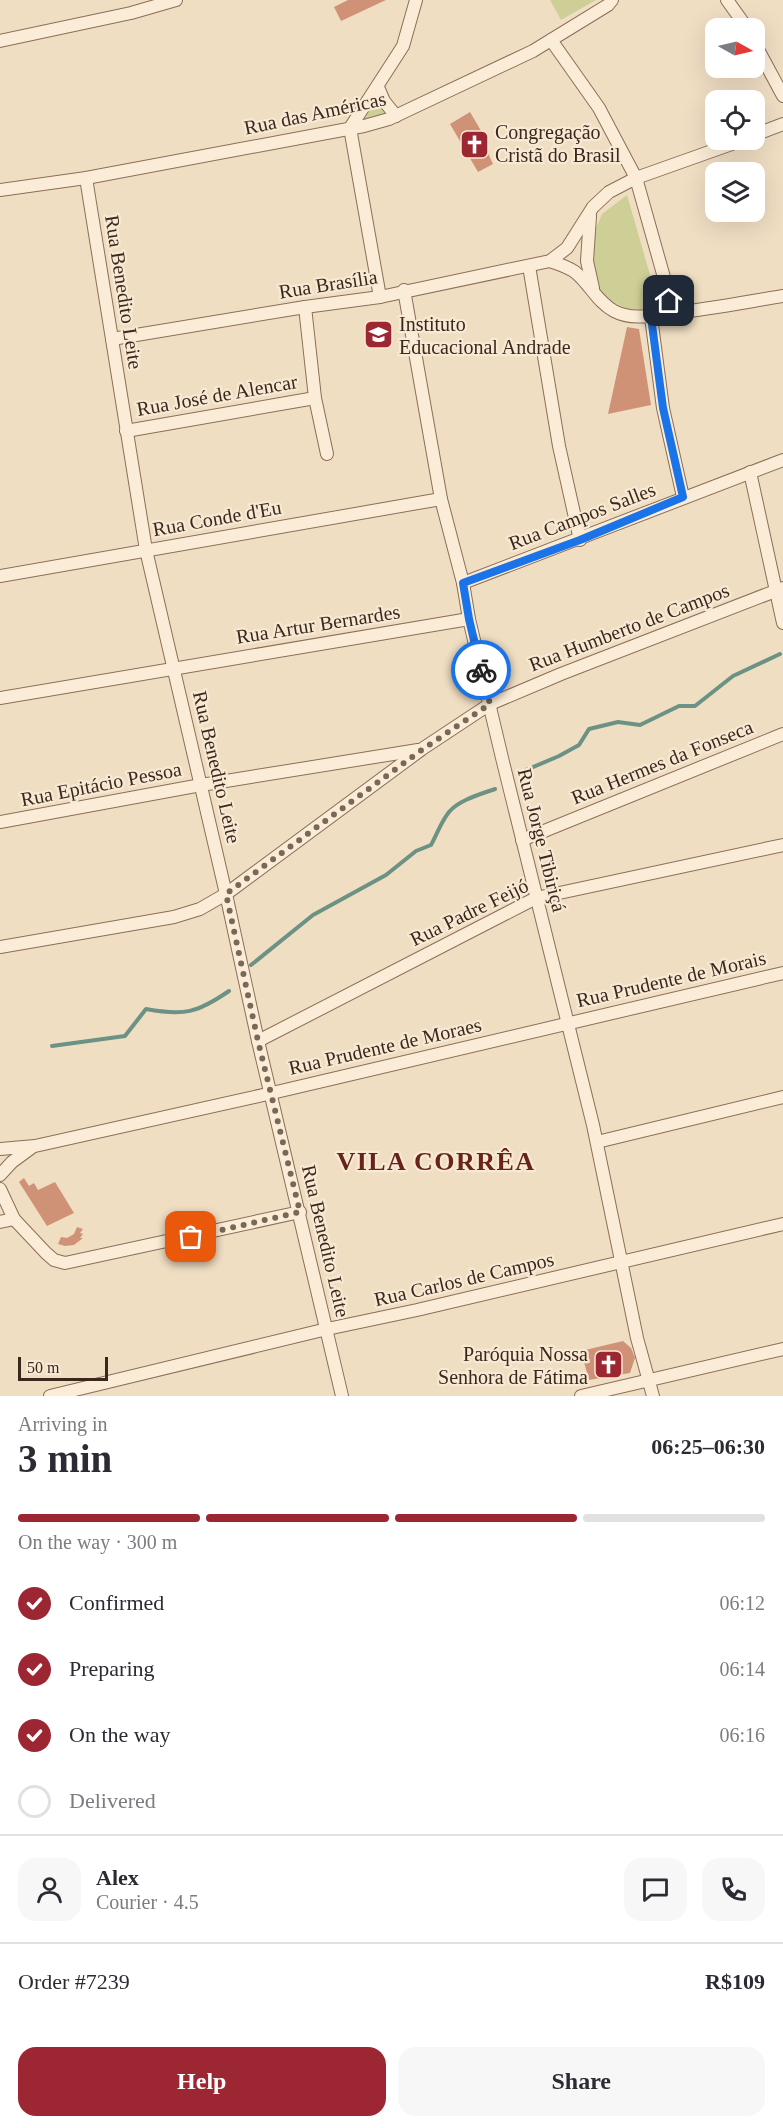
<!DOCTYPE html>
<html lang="en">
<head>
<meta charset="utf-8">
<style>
	body { margin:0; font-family:Georgia,serif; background:#f7f7f7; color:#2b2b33; height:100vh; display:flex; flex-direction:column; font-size:22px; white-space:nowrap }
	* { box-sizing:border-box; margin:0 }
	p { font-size:20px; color:#7c7c81 }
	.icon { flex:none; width:33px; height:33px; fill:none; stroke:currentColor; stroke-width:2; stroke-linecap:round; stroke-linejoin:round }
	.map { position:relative; height:1396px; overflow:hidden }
	.panel { display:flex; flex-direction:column; background:#fff; flex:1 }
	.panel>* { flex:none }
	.needle { width:39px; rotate:98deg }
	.tools { position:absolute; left:705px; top:18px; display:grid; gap:12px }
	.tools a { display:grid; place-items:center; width:60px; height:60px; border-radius:12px; background:#fff; box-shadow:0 6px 24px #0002; font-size:30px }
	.scale { position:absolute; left:18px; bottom:15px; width:90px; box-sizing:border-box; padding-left:6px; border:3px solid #3b281d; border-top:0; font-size:16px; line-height:21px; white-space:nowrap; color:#3b281d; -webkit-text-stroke:4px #f7e9d3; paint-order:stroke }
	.pin { position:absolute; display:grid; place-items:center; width:51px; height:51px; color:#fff; margin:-26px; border-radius:12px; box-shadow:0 3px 9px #0006 }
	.courier { position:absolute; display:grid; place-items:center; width:60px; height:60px; margin:-30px; border:4px solid #1a73e8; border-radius:50%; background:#fff; color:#222; box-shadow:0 2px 8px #0007 }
	.headline em { font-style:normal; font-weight:700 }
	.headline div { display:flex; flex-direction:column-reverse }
	.headline { display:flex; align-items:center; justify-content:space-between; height:102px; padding:0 18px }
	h1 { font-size:39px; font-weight:700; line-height:45px }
	.bar { display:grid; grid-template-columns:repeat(4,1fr); gap:9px 6px; align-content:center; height:72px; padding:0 18px }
	.bar i { height:8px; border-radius:4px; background:#e1e1e2 }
	.bar .active { background:#9d2633 }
	.bar p { grid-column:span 4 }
	.line { display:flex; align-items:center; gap:15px; padding:0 18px; border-top:2px solid #e1e1e2 }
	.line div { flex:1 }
	.round { display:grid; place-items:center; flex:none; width:63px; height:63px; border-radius:18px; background:#f7f7f7 }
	ol { padding:0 18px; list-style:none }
	li { display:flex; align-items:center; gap:18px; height:66px }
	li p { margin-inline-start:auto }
	li .icon { padding:6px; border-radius:50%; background:#9d2633; color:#fff; stroke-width:4 }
	li:last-child { color:#7c7c81 }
	li i { width:33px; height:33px; border:3px solid #e1e1e2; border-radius:50% }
	.button { display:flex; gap:12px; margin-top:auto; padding:12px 18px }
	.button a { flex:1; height:69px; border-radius:18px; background:#9d2633; color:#fff; font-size:24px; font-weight:700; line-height:69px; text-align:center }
	.button a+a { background:#f7f7f7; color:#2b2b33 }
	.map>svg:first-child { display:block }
</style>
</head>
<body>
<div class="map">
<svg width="783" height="1396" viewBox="0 0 783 1396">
	<rect width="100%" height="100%" fill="#f0dec3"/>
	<g fill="#cecf96">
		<polygon points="550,0 596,0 561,20"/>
		<polygon points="378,96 389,114 362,123"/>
		<polygon points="627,195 659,306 645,310 627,309 610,300 598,287 591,248 593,235 602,214"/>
	</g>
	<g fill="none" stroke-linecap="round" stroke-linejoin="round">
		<g stroke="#6b9284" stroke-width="4">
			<polyline points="519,773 559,756 579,745 589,729 618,722 640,725 679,706 695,706 733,676 780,654"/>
			<path d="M251,965L313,915L386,875L416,851L431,845C437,834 441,822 449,812C459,800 481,794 495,789"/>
			<path d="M52,1046L125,1036L146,1009C184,1016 197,1013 229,991"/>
		</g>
	</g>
	<g fill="#d09277">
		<polygon points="348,0 386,0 341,21 334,7"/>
		<polygon points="470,112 487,141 485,147 493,164 478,172 450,124"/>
		<polygon points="627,327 639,329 651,405 608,414"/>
		<polygon points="24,1178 29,1186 34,1183 38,1190 55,1182 74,1213 47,1226 19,1182"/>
		<polygon points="77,1227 83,1229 80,1233 83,1234 80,1238 83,1238 74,1245 65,1246 58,1244 61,1237 67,1238 74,1234"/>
		<polygon points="623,1341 631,1348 635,1358 630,1373 589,1380 581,1351"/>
	</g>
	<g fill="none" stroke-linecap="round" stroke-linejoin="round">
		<defs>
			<g id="minor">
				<polyline points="727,0 747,28"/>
				<polyline points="551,40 599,108 636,178 667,288 672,313"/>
				<polyline points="0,41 131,13 176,0"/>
				<polyline points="754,42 783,96"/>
				<polyline points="378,87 384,101 396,116"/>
				<polyline points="754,135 783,124"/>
				<polyline points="86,178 146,550 226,894 258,1041 342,1396"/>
				<polyline points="0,190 86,178 364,126 389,119 533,51 608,5 612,0"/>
				<polyline points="590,216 587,261 593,288"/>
				<path d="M550,261C559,264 568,267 575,272C590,284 597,302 614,311C633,321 654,315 673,313C710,309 746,302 783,296"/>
				<polyline points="529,266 559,446 580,540"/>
				<polyline points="404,290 441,499 463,583 469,619 503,762 593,1125 637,1338 653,1396"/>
				<polyline points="380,297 350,128 403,46 416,0"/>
				<polyline points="305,307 315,398 327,454"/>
				<polyline points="651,317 663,408 683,497"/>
				<polyline points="112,339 305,307 380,297 550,261 567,248 593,207 609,192 636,178 743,140"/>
				<polyline points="126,431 315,398"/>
				<polyline points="750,472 783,623"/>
				<polyline points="0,576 441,499"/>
				<polyline points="463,583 783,460"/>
				<polyline points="0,698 469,619"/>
				<polyline points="0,822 201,785 418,750"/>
				<polyline points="522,840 783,734"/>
				<polyline points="0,947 174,917 200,909 226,894 422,749 490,704 561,674 783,588"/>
				<polyline points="258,1041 536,898 783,845"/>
				<polyline points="597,1142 783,1097"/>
				<polyline points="0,1149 35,1146 272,1093 783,973"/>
				<polyline points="0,1175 12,1162 31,1148"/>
				<polyline points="0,1189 14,1219 46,1253 54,1260 65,1263 300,1212"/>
				<polyline points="0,1222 14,1219"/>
				<polyline points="50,1396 327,1329 417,1310 783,1224"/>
				<polyline points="581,1396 783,1349"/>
			</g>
		</defs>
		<use href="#minor" stroke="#8b6e59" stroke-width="14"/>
		<use href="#minor" stroke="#faecd7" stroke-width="12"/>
	</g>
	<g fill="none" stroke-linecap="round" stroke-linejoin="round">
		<polyline stroke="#7a6857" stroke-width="6" stroke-dasharray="0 10.8" points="191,1237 300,1212 258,1041 226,894 423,749 490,704 481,670"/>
		<polyline stroke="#1a73e8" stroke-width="8" points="481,670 469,619 463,583 580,540 683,497 663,408 651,317 672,313 669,301"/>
	</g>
	<defs>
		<symbol id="church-square" viewBox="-11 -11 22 22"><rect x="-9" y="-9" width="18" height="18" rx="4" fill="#9d2633" stroke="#f7e9d3"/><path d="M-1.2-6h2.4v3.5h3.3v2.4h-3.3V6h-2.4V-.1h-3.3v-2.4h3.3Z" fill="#fff"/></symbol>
		<symbol id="school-square" viewBox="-11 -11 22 22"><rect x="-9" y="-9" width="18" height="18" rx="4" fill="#9d2633" stroke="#f7e9d3"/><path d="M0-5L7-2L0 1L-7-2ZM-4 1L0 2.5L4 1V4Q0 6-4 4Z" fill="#fff"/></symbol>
	</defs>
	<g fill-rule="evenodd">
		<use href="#church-square" x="458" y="128" width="33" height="33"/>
		<use href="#school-square" x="362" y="318" width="33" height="33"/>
		<use href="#church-square" x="592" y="1348" width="33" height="33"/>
	</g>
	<g text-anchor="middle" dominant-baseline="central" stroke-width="4.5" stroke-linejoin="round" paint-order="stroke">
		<g font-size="20" fill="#3b281d" stroke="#f7e9d3">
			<text transform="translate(315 113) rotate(-12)">Rua das Américas</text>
			<text transform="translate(328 284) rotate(-9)">Rua Brasília</text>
			<text transform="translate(124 292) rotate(81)">Rua Benedito Leite</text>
			<text transform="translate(217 395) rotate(-10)">Rua José de Alencar</text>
			<text transform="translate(582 516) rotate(-21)">Rua Campos Salles</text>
			<text transform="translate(217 518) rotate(-10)">Rua Conde d'Eu</text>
			<text transform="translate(318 624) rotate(-9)">Rua Artur Bernardes</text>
			<text transform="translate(629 627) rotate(-21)">Rua Humberto de Campos</text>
			<text transform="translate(662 762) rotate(-22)">Rua Hermes da Fonseca</text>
			<text transform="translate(217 767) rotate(77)">Rua Benedito Leite</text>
			<text transform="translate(101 784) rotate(-11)">Rua Epitácio Pessoa</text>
			<text transform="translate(542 840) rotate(76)">Rua Jorge Tibiriçá</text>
			<text transform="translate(469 912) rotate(-26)">Rua Padre Feijó</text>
			<text transform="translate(671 979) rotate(-13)">Rua Prudente de Morais</text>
			<text transform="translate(385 1046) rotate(-13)">Rua Prudente de Moraes</text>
			<text transform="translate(326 1241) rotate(77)">Rua Benedito Leite</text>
			<text transform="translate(464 1279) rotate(-13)">Rua Carlos de Campos</text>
		</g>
		<g font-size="20" fill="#3b281d" stroke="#f7e9d3" text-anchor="start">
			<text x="495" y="132">Congregação<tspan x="495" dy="23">Cristã do Brasil</tspan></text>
			<text x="399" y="324">Instituto<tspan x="399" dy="23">Educacional Andrade</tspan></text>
			<text x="588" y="1354" text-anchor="end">Paróquia Nossa<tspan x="588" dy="23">Senhora de Fátima</tspan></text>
		</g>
		<g font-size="26" font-weight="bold" letter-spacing="1.5" fill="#69231b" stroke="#f7e9d3">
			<text x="436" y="1161">VILA CORRÊA</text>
		</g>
	</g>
</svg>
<div class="tools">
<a><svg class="needle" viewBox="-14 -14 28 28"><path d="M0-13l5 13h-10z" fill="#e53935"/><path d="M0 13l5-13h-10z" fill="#7c7c81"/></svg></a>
<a><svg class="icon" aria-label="locate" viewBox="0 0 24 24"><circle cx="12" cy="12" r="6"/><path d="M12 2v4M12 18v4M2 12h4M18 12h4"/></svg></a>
<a><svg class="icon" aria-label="layers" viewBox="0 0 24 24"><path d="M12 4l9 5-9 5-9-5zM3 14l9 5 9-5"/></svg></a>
</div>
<div class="scale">50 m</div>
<div class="pin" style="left:191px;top:1237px;background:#ea580c"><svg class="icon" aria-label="bag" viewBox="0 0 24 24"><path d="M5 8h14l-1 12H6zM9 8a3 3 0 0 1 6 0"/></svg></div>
<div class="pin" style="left:669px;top:301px;background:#1f2937"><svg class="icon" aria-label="home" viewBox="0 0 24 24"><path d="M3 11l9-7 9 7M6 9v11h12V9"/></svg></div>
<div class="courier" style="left:481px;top:670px"><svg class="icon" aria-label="bike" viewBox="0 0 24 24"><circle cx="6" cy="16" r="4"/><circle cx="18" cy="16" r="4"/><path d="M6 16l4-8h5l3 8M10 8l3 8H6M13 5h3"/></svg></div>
</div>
<section class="panel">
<div class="headline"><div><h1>3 min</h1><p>Arriving in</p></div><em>06:25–06:30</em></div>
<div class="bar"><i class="active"></i><i class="active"></i><i class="active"></i><i></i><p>On the way · 300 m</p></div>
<ol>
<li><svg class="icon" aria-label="check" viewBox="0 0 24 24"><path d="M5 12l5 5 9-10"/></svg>Confirmed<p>06:12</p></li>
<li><svg class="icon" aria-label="check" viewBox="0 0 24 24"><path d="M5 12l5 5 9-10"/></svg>Preparing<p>06:14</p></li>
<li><svg class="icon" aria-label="check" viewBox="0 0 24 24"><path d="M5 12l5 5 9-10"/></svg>On the way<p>06:16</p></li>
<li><i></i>Delivered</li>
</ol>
<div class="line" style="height:108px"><a class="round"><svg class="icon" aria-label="person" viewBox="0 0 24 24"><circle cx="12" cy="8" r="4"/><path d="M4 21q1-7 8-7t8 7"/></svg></a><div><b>Alex</b><p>Courier · 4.5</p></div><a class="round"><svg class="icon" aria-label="chat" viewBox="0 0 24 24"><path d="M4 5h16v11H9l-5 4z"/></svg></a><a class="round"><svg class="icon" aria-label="phone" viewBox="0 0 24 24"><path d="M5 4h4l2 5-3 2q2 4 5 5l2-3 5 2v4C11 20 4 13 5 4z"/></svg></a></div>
<div class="line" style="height:78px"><div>Order #7239</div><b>R$109</b></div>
<div class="button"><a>Help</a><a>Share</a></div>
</section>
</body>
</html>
